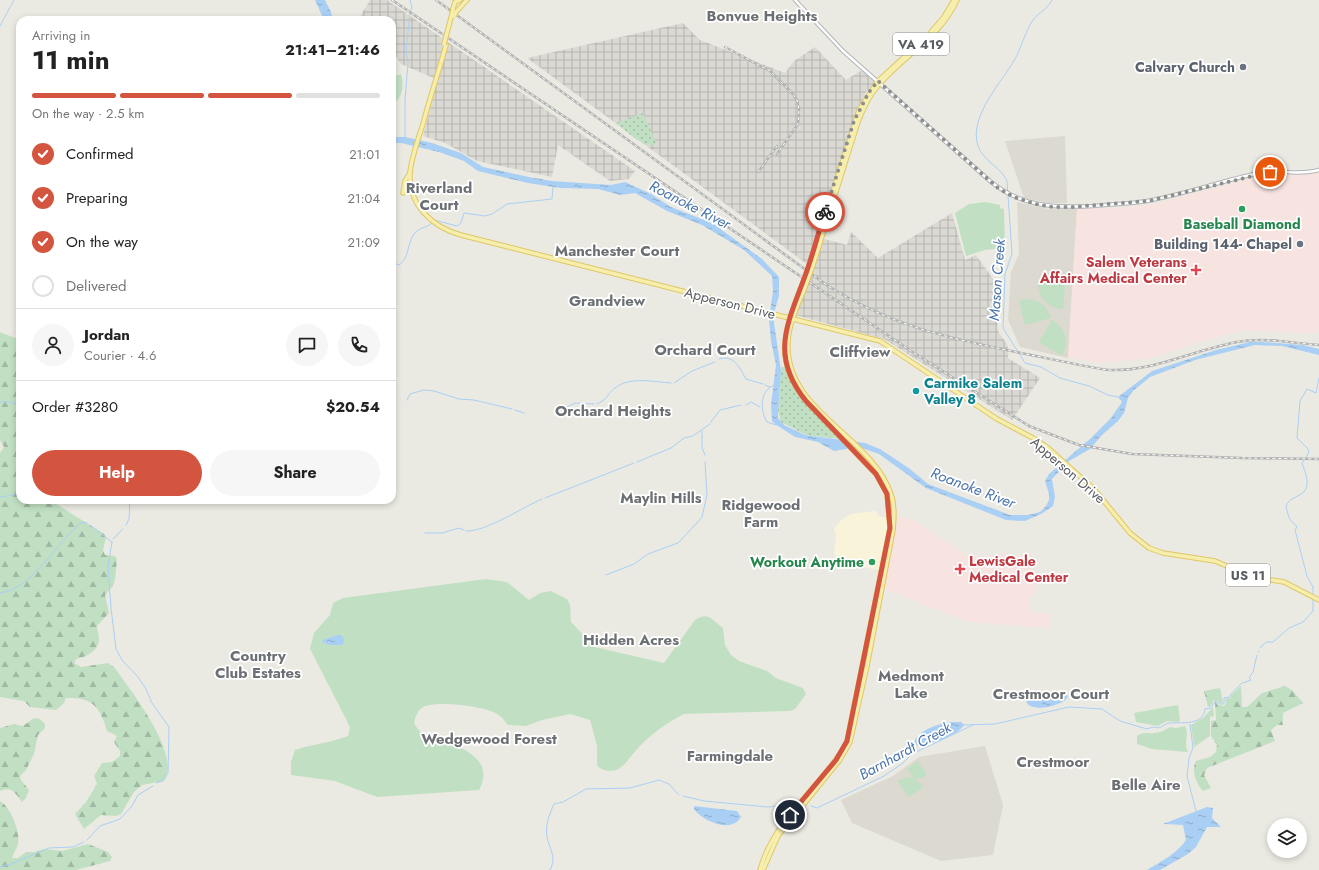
<!DOCTYPE html>
<html lang="en">
<head>
<meta charset="utf-8">
<style>
	body { margin:0; font-family:Jost,sans-serif; background:#f6f6f6; color:#222; height:100vh; display:flex; flex-direction:column; font-size:15px; white-space:nowrap }
	* { box-sizing:border-box; margin:0 }
	p { font-size:13px; color:#767676 }
	.icon { flex:none; width:22px; height:22px; fill:none; stroke:currentColor; stroke-width:2; stroke-linecap:round; stroke-linejoin:round }
	.map { position:relative; flex:1; overflow:hidden }
	.sheet { position:absolute; left:16px; top:16px; width:380px; height:488px; display:flex; flex-direction:column; background:#fff; border-radius:12px; box-shadow:0 2px 6px #0003 }
	.sheet>* { flex:none }
	.buttons { position:absolute; left:1267px; top:818px; display:grid; gap:8px }
	.buttons a { display:grid; place-items:center; width:40px; height:40px; border-radius:50%; background:#fff; box-shadow:0 2px 6px #0003; font-size:20px }
	.pin { position:absolute; display:grid; place-items:center; width:34px; height:34px; color:#fff; margin:-17px; border:2px solid #fff; border-radius:50%; box-shadow:0 1px 4px #0007 }
	.courier { position:absolute; display:grid; place-items:center; width:40px; height:40px; margin:-20px; border:3px solid #d4553f; border-radius:50%; background:#fff; color:#222; box-shadow:0 1px 5px #0007 }
	.head em { font-style:normal; font-weight:700 }
	.head div { display:flex; flex-direction:column-reverse }
	.head { display:flex; align-items:center; justify-content:space-between; height:68px; padding:0 16px }
	h1 { font-size:26px; font-weight:700; line-height:30px }
	.bar { display:grid; grid-template-columns:repeat(4,1fr); gap:6px 4px; align-content:center; height:48px; padding:0 16px }
	.bar i { height:5px; border-radius:3px; background:#e0e0e0 }
	.bar .active { background:#d4553f }
	.bar p { grid-column:span 4 }
	.line { display:flex; align-items:center; gap:10px; padding:0 16px; border-top:1px solid #e0e0e0 }
	.line div { flex:1 }
	.round { display:grid; place-items:center; flex:none; width:42px; height:42px; border-radius:21px; background:#f6f6f6 }
	ol { padding:0 16px; list-style:none }
	li { display:flex; align-items:center; gap:12px; height:44px }
	li p { margin-inline-start:auto }
	li .icon { padding:4px; border-radius:50%; background:#d4553f; color:#fff; stroke-width:4 }
	li:last-child { color:#767676 }
	li i { width:22px; height:22px; border:2px solid #e0e0e0; border-radius:50% }
	.cta { display:flex; gap:8px; margin-top:auto; padding:8px 16px }
	.cta a { flex:1; height:46px; border-radius:24px; background:#d4553f; color:#fff; font-size:16px; font-weight:700; line-height:46px; text-align:center }
	.cta a+a { background:#f6f6f6; color:#222 }
	.map>svg:first-child { display:block }
</style>
</head>
<body>
<div class="map">
<svg width="1319" height="870" viewBox="0 0 1319 870">
	<defs>
		<pattern id="industrial-grid" width="8" height="8" patternUnits="userSpaceOnUse"><rect width="8" height="8" fill="#dad9d4"/><path d="M0 4h8M4 0v8" fill="none" stroke="#b4b3af"/></pattern>
		<pattern id="forest-firs" width="22" height="20" patternUnits="userSpaceOnUse"><rect width="22" height="20" fill="#c1e0c3"/><path d="M5 1l3.5 6h-7zM16 11l3.5 6h-7z" fill="#a0b9a2"/></pattern>
		<pattern id="park-dots" width="8" height="8" patternUnits="userSpaceOnUse"><rect width="8" height="8" fill="#c1e0c3"/><path d="M2 2h.1M6 6h.1" fill="none" stroke="#a0b9a2" stroke-width="1.8" stroke-linecap="round"/></pattern>
		<pattern id="water-ripples" width="26" height="14" patternUnits="userSpaceOnUse"><rect width="26" height="14" fill="#a9cff5"/><path d="M2 4q2-2 4 0t4 0M15 11q2-2 4 0t4 0" fill="none" stroke="#8dabca"/></pattern>
	</defs>
	<rect width="100%" height="100%" fill="#ebeae2"/>
	<polygon fill="#f9f4d9" points="875,511 880,517 890,518 880,570 855,566 852,558 834,555 836,536 834,529 841,520 851,514"/>
	<g fill="url(#industrial-grid)">
		<polygon points="370,0 387,0 635,171 629,179 610,181 558,145 552,177 477,161 445,143 423,136 438,80 401,64 395,55 392,54 392,20 358,20"/>
		<polygon points="683,23 700,40 785,73 794,61 815,47 846,80 862,70 876,81 866,92 855,115 807,264 527,58"/>
		<polygon points="952,213 965,260 976,255 993,279 998,331 1008,346 1008,358 1040,378 1012,420 884,339 795,315 821,238 847,245 851,232 878,258"/>
	</g>
	<g fill="#dbd9d0">
		<polygon points="1065,136 1067,203 1049,203 1024,198 1005,141"/>
		<polygon points="1017,202 1048,209 1077,209 1068,358 1020,347 1008,320 1011,272 1019,254"/>
		<polygon points="985,746 1003,805 993,855 941,861 852,823 841,800 893,776 919,757"/>
	</g>
	<g fill="#f7e3df">
		<polygon points="1319,172 1319,330 1314,334 1245,330 1199,342 1151,358 1101,363 1068,358 1077,209 1127,207 1159,203 1254,177 1272,174 1304,175"/>
		<polygon points="900,516 915,521 964,554 979,557 1003,554 1014,555 1034,560 1030,576 1039,579 1034,595 1031,596 1029,612 1051,614 1049,628 969,622 884,589 897,517"/>
	</g>
	<g fill="#c1e0c3">
		<path d="M401,74C405,86 402,98 392,106V77Z"/>
		<polygon points="986,202 1000,205 1000,208 1004,209 1005,248 985,250 966,256 955,213 969,204"/>
		<path d="M1038,281L1065,284L1063,309C1048,309 1037,297 1038,281Z"/>
		<path d="M1028,299C1040,300 1048,307 1051,318L1025,325L1019,300Z"/>
		<path d="M1052,320C1066,328 1069,342 1062,356L1039,342Z"/>
		<path d="M486,579L507,582L529,600L540,593L551,591L567,599L570,605L571,622L595,647L664,663L695,620C708,611 712,620 723,628L725,645L731,655L739,661L767,671L776,678L803,688L806,694L795,709L790,711L684,714C668,722 651,734 639,747C633,753 627,763 620,768C613,773 601,771 597,765V746L590,720L570,714L542,720L526,726L508,725C505,721 501,716 497,714C485,706 436,700 423,707C417,711 416,716 414,723C416,726 419,731 422,733C425,735 432,737 436,738C460,747 496,758 479,790L377,797L335,781L291,775V762L295,750C312,744 330,743 348,736L350,728L347,721L310,649L314,633L330,615L333,603L343,598Z"/>
		<polygon points="1178,705 1180,720 1179,722 1167,721 1158,726 1136,722 1134,713"/>
		<polygon points="1213,707 1214,716 1210,717 1210,736 1194,747 1191,725 1204,717"/>
		<path d="M1185,726C1190,734 1183,744 1188,752L1152,749L1137,744V736C1144,731 1147,734 1154,733C1160,733 1165,730 1170,727L1176,728Z"/>
		<polygon points="917,761 927,774 923,778 915,778 923,787 909,797 897,781 907,777 914,778 907,769"/>
	</g>
	<g fill="url(#forest-firs)">
		<path d="M0,332L20,340V500H50L104,534L106,538L103,550L105,555L115,556L117,559L115,580L112,587L105,595L109,613L97,626C97,630 99,634 99,639C99,651 86,657 76,659L74,663L81,667L108,663L115,668C130,690 182,754 164,781L142,785L134,792L121,814L116,816L101,815L84,829L75,814L86,802L97,784L94,776L102,763L112,762L120,756V751L114,742L117,736L107,731C100,706 92,697 66,698L64,703L56,710L30,707L24,701L0,697V453L4,447L0,440Z"/>
		<path d="M1241,686L1242,707H1247L1262,693L1285,686L1292,690L1303,703L1283,713V725H1277L1271,730L1275,741L1207,768L1204,775L1211,788L1203,791C1196,784 1191,770 1196,761L1210,757L1216,752L1217,745L1211,736V721L1216,720L1215,703V702L1219,705L1224,706L1226,703L1225,699L1231,698V695Z"/>
		<polygon points="1220,688 1223,703 1220,703 1214,700 1210,707 1208,707 1204,691"/>
		<path d="M34,718L40,719L45,724V728L38,735L34,754L26,770L20,776L21,780L29,790L26,798L22,802C15,793 12,786 0,791V728L14,724L23,726Z"/>
		<path d="M0,801C10,806 21,832 18,844C17,849 13,853 12,858H18L26,852H34L45,849L62,851L88,844L108,852L112,857L110,861L76,870H0Z"/>
	</g>
	<g fill="url(#park-dots)">
		<path d="M643,113L657,144C643,149 627,131 616,123Z"/>
		<path d="M781,367H786C796,397 820,417 842,439L806,435L781,422L778,412Z"/>
	</g>
	<g fill="url(#water-ripples)">
		<polygon points="315,0 325,0 331,12 333,20 324,20"/>
		<polygon points="392,137 405,137 432,143 461,153 483,167 529,177 552,181 611,185 625,182 651,194 671,207 712,223 762,259 779,277 779,296 773,316 781,370 778,412 778,418 784,425 805,435 865,443 880,449 910,469 928,484 1010,515 1028,515 1040,512 1046,506 1049,500 1049,494 1045,481 1049,474 1091,438 1111,418 1122,402 1118,397 1152,371 1216,350 1250,342 1262,342 1303,345 1319,349 1319,355 1282,346 1255,345 1195,360 1150,377 1133,391 1128,398 1124,413 1118,421 1102,435 1090,449 1069,461 1052,479 1055,497 1053,506 1041,514 1025,521 1006,520 926,488 879,454 859,447 834,451 818,442 795,437 775,424 772,421 771,405 776,365 771,341 769,319 773,291 772,276 744,250 702,225 667,211 635,193 620,195 598,189 560,188 528,183 478,171 464,161 439,152 401,143 392,143"/>
		<polygon points="337,635 341,635 344,639 343,645 330,645 322,642 323,640"/>
		<path d="M1028,693L1067,695L1068,697C1061,708 1017,716 1028,693Z"/>
		<path d="M951,722H961L964,725C957,736 932,744 918,746L914,743C917,730 938,724 951,722Z"/>
		<path d="M694,806L737,811L741,817C731,834 702,821 694,809Z"/>
		<path d="M1207,807L1213,808L1212,818L1221,827H1207L1196,847L1188,854L1160,870H1147C1161,861 1177,854 1186,840L1183,825L1163,824Z"/>
	</g>
	<g fill="none" stroke-linecap="round" stroke-linejoin="round">
		<g stroke="#a9cff5" stroke-width="1">
			<path d="M1052,0C1048,9 1039,12 1033,20C1025,32 1022,46 1015,59C1002,82 968,117 978,146C983,161 1001,167 1007,181L1012,254L1005,274L1003,328L1025,363L1041,367L1060,378L1089,386L1108,395L1118,397"/>
			<polyline points="0,26 14,0"/>
			<polyline points="405,138 405,100 408,63 406,51 410,13 412,7 410,0"/>
			<polyline points="434,220 457,226 461,223 464,213 485,216 492,214 507,204 552,199 553,187"/>
			<path d="M392,262L399,265C409,259 407,244 414,234C419,227 427,228 432,223"/>
			<path d="M719,359C735,354 740,369 746,379L763,384"/>
			<polyline points="674,383 692,371 715,362"/>
			<polyline points="765,385 770,387"/>
			<path d="M775,385C759,390 760,410 767,422L776,425"/>
			<polyline points="407,400 410,394 424,390 434,391 459,399 474,400 512,409"/>
			<polyline points="0,402 10,402 20,405"/>
			<path d="M597,404C608,399 607,394 615,388C630,376 654,382 671,383"/>
			<polyline points="746,405 751,402 760,407"/>
			<polyline points="563,409 575,403 594,404"/>
			<polyline points="515,410 524,413"/>
			<polyline points="711,422 720,410 741,405"/>
			<polyline points="702,431 702,447 705,455"/>
			<polyline points="637,462 671,448 684,438 693,436 710,424"/>
			<polyline points="0,497 13,495 20,490"/>
			<polyline points="545,498 634,463"/>
			<polyline points="90,525 112,542"/>
			<polyline points="126,525 129,519 130,500"/>
			<path d="M466,531C486,532 523,507 542,499"/>
			<polyline points="425,533 442,533 459,528 464,530"/>
			<polyline points="113,539 123,529"/>
			<polyline points="112,542 108,566 111,608 116,649 122,660 138,677 146,689 152,703 169,727 168,773 162,781 156,783"/>
			<polyline points="606,575 634,564 648,554 678,543 697,523 702,517 707,495 705,462"/>
			<path d="M0,593C33,589 56,542 82,522L87,523"/>
			<path d="M1260,648L1266,642H1273L1289,628L1303,622L1313,611V587L1307,576L1295,530L1297,527L1289,518L1286,506C1289,496 1306,497 1307,485C1308,478 1304,469 1302,463L1308,454L1309,450L1297,438L1300,401L1307,389L1316,393L1319,378"/>
			<polyline points="1258,652 1259,651"/>
			<polyline points="1243,683 1251,680 1249,678 1253,672 1257,655"/>
			<polyline points="1190,724 1193,748 1189,758 1187,776 1196,811"/>
			<path d="M963,725L995,724L1069,707L1102,709L1120,721L1147,729L1153,727L1158,728C1163,727 1166,723 1170,723C1182,722 1203,726 1205,709L1211,708L1215,701L1219,704H1224V698L1230,697V695L1242,683"/>
			<polyline points="683,796 704,801 768,807 785,805 792,807"/>
			<polyline points="811,806 817,808 884,776 903,763 912,754 973,725"/>
			<polyline points="87,840 100,826 120,819 132,806 138,795 153,786"/>
			<polyline points="0,867 11,864 49,848 73,847 84,842"/>
			<path d="M550,870C557,857 550,851 547,837C545,826 549,815 554,804L563,802L586,789L630,788L659,780L669,784L679,795"/>
		</g>
		<defs>
			<path id="secondary" d="M795,0L843,51L990,181C1021,207 1054,208 1093,206C1110,204 1129,204 1147,201C1185,194 1221,181 1259,173C1279,169 1300,176 1319,170"/>
			<g id="primary">
				<polyline points="453,9 455,2 460,0"/>
				<polyline points="456,12 467,0"/>
				<polyline points="448,29 452,14"/>
				<polyline points="931,32 944,17 954,0"/>
				<path d="M446,45C439,71 430,97 423,124C418,139 412,156 410,172C408,205 432,227 461,235L880,341L997,419L1033,438L1047,447L1094,489L1130,533L1149,548L1163,553L1215,561L1253,577L1284,582L1319,600"/>
				<polyline points="403,193 405,181 410,173"/>
				<polyline points="810,263 859,110 878,81 915,47"/>
				<path d="M813,265L858,122C863,109 868,97 877,87C901,57 941,37 957,0"/>
				<path d="M760,870C770,833 797,807 821,778C831,766 841,755 847,741L890,528L887,494L876,474L806,401C772,360 785,329 802,286"/>
				<path d="M763,870L778,836L839,761L850,742L867,666L893,530C894,518 895,505 891,494C871,435 784,411 788,342C789,322 798,305 805,287"/>
			</g>
		</defs>
		<use href="#secondary" stroke="#b1b4b8" stroke-width="4.5"/>
		<use href="#primary" stroke="#e0c666" stroke-width="5.5"/>
		<use href="#secondary" stroke="#fff" stroke-width="2.5"/>
		<use href="#primary" stroke="#f5eead" stroke-width="3.5"/>
		<defs>
			<g id="rail">
				<polyline points="392,0 911,351 1029,426 1079,445 1132,454 1242,458 1319,459"/>
				<path d="M436,0L828,286C892,326 944,337 1016,352C1047,358 1077,365 1108,370C1154,372 1193,350 1237,342C1263,337 1292,343 1319,345"/>
				<polyline points="725,47 770,71 792,93 797,100 799,110 798,124 777,154"/>
				<polyline points="758,172 777,146"/>
			</g>
		</defs>
		<use href="#rail" stroke="#b2b3b3" stroke-width="2.5"/>
		<use href="#rail" stroke="#fff" stroke-width="1" stroke-dasharray="3" stroke-linecap="butt"/>
		<defs>
			<g id="primary-bridge">
				<polyline points="452,14 453,9"/>
				<polyline points="454,16 456,12"/>
				<polyline points="444,44 448,29"/>
				<polyline points="802,286 810,263"/>
				<polyline points="805,287 813,265"/>
			</g>
		</defs>
		<use href="#primary-bridge" stroke="#e0c666" stroke-width="5.5" stroke-linecap="butt"/>
		<use href="#primary-bridge" stroke="#f5eead" stroke-width="3.5"/>
	</g>
	<g fill="none" stroke-linecap="round" stroke-linejoin="round">
		<polyline stroke="#8d8e8e" stroke-width="4" stroke-dasharray="0 7.2" points="825,212 854,121 869,92 878,81 998,188 1014,197 1035,204 1052,207 1072,207 1148,201 1270,172"/>
		<path stroke="#d4553f" stroke-width="5" d="M790,815L836,760L847,741L890,528L887,494L876,474L806,401C769,355 788,323 805,276C813,255 818,233 825,212"/>
	</g>
	<g fill="#6b7280" stroke="#fff" stroke-width="1.5">
		<circle cx="1243" cy="67" r="4"/>
		<circle cx="1300" cy="244" r="4"/>
	</g>
	<g fill="#2e9e5b" stroke="#fff" stroke-width="1.5">
		<circle cx="1242" cy="209" r="4"/>
		<circle cx="872" cy="562" r="4"/>
	</g>
	<g fill="#e0444e" stroke="#fff" stroke-width="1.5">
		<path d="M1194 264h4v4h4v4h-4v4h-4v-4h-4v-4h4z"/>
		<path d="M958 563h4v4h4v4h-4v4h-4v-4h-4v-4h4z"/>
	</g>
	<circle fill="#0f9aa8" stroke="#fff" stroke-width="1.5" cx="916" cy="391" r="4"/>
	<g text-anchor="middle" dominant-baseline="central" stroke-width="3.5" stroke-linejoin="round" paint-order="stroke">
		<g fill="#fff" stroke="#8c8e90" stroke-width="1">
			<rect x="893" y="33" width="56" height="22" rx="3"/>
			<rect x="1226" y="564" width="44" height="22" rx="3"/>
		</g>
		<g font-size="13" font-weight="bold" fill="#5a5d61">
			<text x="921" y="44">VA 419</text>
			<text x="1248" y="575">US 11</text>
		</g>
		<g font-size="14" font-weight="bold" fill="#5b616d" stroke="#fff" text-anchor="end">
			<text x="1235" y="67">Calvary Church</text>
			<text x="1292" y="244">Building 144- Chapel</text>
		</g>
		<g font-size="14" font-weight="bold" fill="#27864d" stroke="#fff">
			<text x="1242" y="224">Baseball Diamond</text>
			<text x="864" y="562" text-anchor="end">Workout Anytime</text>
		</g>
		<g font-size="14" font-weight="bold" fill="#be3a42" stroke="#fff" text-anchor="end">
			<text x="1187" y="262">Salem Veterans<tspan x="1187" dy="16">Affairs Medical Center</tspan></text>
			<text x="969" y="561" text-anchor="start">LewisGale<tspan x="969" dy="16">Medical Center</tspan></text>
		</g>
		<g font-size="14" fill="#5a5d61" stroke="#fff">
			<text transform="translate(730 303) rotate(14)">Apperson Drive</text>
			<text transform="translate(1068 470) rotate(41)">Apperson Drive</text>
		</g>
		<g font-size="14" font-weight="bold" fill="#0d838f" stroke="#fff" text-anchor="start">
			<text x="924" y="383">Carmike Salem<tspan x="924" dy="16">Valley 8</tspan></text>
		</g>
		<g font-size="15" font-weight="bold" fill="#6c6f73" stroke="#fff">
			<text x="762" y="16">Bonvue Heights</text>
			<text x="439" y="188">Riverland<tspan x="439" dy="17">Court</tspan></text>
			<text x="617" y="251">Manchester Court</text>
			<text x="607" y="301">Grandview</text>
			<text x="705" y="350">Orchard Court</text>
			<text x="860" y="352">Cliffview</text>
			<text x="613" y="411">Orchard Heights</text>
			<text x="661" y="498">Maylin Hills</text>
			<text x="761" y="505">Ridgewood<tspan x="761" dy="17">Farm</tspan></text>
			<text x="631" y="640">Hidden Acres</text>
			<text x="258" y="656">Country<tspan x="258" dy="17">Club Estates</tspan></text>
			<text x="911" y="676">Medmont<tspan x="911" dy="17">Lake</tspan></text>
			<text x="1051" y="694">Crestmoor Court</text>
			<text x="489" y="739">Wedgewood Forest</text>
			<text x="730" y="756">Farmingdale</text>
			<text x="1053" y="762">Crestmoor</text>
			<text x="1146" y="785">Belle Aire</text>
		</g>
		<g font-size="15" font-style="italic" fill="#4c75ac" stroke="#fff">
			<text transform="translate(690 205) rotate(27)">Roanoke River</text>
			<text transform="translate(997 280) rotate(-86)">Mason Creek</text>
			<text transform="translate(973 488) rotate(21)">Roanoke River</text>
			<text transform="translate(905 751) rotate(-29)">Barnhardt Creek</text>
		</g>
	</g>
</svg>
<div class="buttons">
<a><svg class="icon" aria-label="layers" viewBox="0 0 24 24"><path d="M12 4l9 5-9 5-9-5zM3 14l9 5 9-5"/></svg></a>
</div>
<div class="pin" style="left:1270px;top:172px;background:#ea580c"><svg class="icon" aria-label="bag" viewBox="0 0 24 24"><path d="M5 8h14l-1 12H6zM9 8a3 3 0 0 1 6 0"/></svg></div>
<div class="pin" style="left:790px;top:815px;background:#1f2937"><svg class="icon" aria-label="home" viewBox="0 0 24 24"><path d="M3 11l9-7 9 7M6 9v11h12V9"/></svg></div>
<div class="courier" style="left:825px;top:212px"><svg class="icon" aria-label="bike" viewBox="0 0 24 24"><circle cx="6" cy="16" r="4"/><circle cx="18" cy="16" r="4"/><path d="M6 16l4-8h5l3 8M10 8l3 8H6M13 5h3"/></svg></div>
<section class="sheet">
<div class="head"><div><h1>11 min</h1><p>Arriving in</p></div><em>21:41–21:46</em></div>
<div class="bar"><i class="active"></i><i class="active"></i><i class="active"></i><i></i><p>On the way · 2.5 km</p></div>
<ol>
<li><svg class="icon" aria-label="check" viewBox="0 0 24 24"><path d="M5 12l5 5 9-10"/></svg>Confirmed<p>21:01</p></li>
<li><svg class="icon" aria-label="check" viewBox="0 0 24 24"><path d="M5 12l5 5 9-10"/></svg>Preparing<p>21:04</p></li>
<li><svg class="icon" aria-label="check" viewBox="0 0 24 24"><path d="M5 12l5 5 9-10"/></svg>On the way<p>21:09</p></li>
<li><i></i>Delivered</li>
</ol>
<div class="line" style="height:72px"><a class="round"><svg class="icon" aria-label="person" viewBox="0 0 24 24"><circle cx="12" cy="8" r="4"/><path d="M4 21q1-7 8-7t8 7"/></svg></a><div><b>Jordan</b><p>Courier · 4.6</p></div><a class="round"><svg class="icon" aria-label="chat" viewBox="0 0 24 24"><path d="M4 5h16v11H9l-5 4z"/></svg></a><a class="round"><svg class="icon" aria-label="phone" viewBox="0 0 24 24"><path d="M5 4h4l2 5-3 2q2 4 5 5l2-3 5 2v4C11 20 4 13 5 4z"/></svg></a></div>
<div class="line" style="height:52px"><div>Order #3280</div><b>$20.54</b></div>
<div class="cta"><a>Help</a><a>Share</a></div>
</section>
</div>
</body>
</html>
